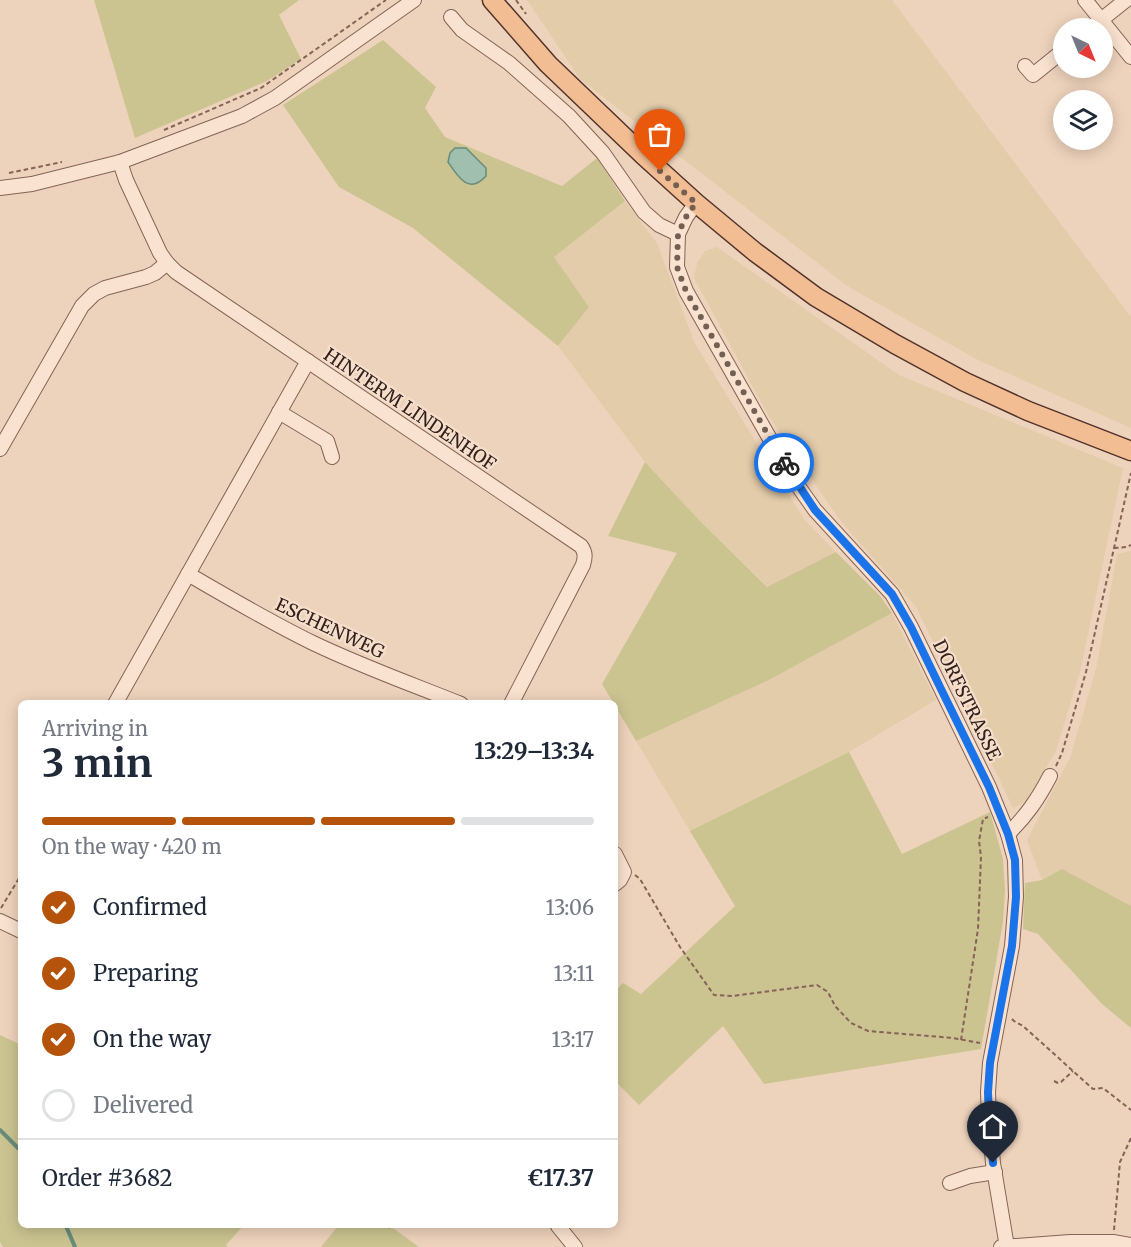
<!DOCTYPE html>
<html lang="en">
<head>
<meta charset="utf-8">
<style>
	body { margin:0; font-family:Merriweather,serif; background:#f6f6f7; color:#1f2937; height:100vh; display:flex; flex-direction:column; font-size:22px; white-space:nowrap }
	* { box-sizing:border-box; margin:0 }
	p { font-size:20px; color:#747a83 }
	.icon { flex:none; width:33px; height:33px; fill:none; stroke:currentColor; stroke-width:2; stroke-linecap:round; stroke-linejoin:round }
	.map { position:relative; flex:1; overflow:hidden }
	.side { position:absolute; left:18px; top:700px; width:600px; height:528px; display:flex; flex-direction:column; background:#fff; border-radius:9px; box-shadow:0 3px 15px #0003 }
	.side>* { flex:none }
	.needle { width:39px; rotate:137deg }
	.buttons { position:absolute; left:1053px; top:18px; display:grid; gap:12px }
	.buttons a { display:grid; place-items:center; width:60px; height:60px; border-radius:50%; background:#fff; box-shadow:0 3px 15px #0003; font-size:30px }
	.pin { position:absolute; display:grid; place-items:center; width:51px; height:51px; color:#fff; margin:-62px -26px; border-radius:50% 50% 50% 0; rotate:-45deg; box-shadow:0 0 6px #0007 }
	.pin .icon { rotate:45deg }
	.courier { position:absolute; display:grid; place-items:center; width:60px; height:60px; margin:-30px; border:4px solid #1a73e8; border-radius:50%; background:#fff; color:#222; box-shadow:0 2px 8px #0007 }
	.headline em { font-style:normal; font-weight:700 }
	.headline div { display:flex; flex-direction:column-reverse }
	.headline { display:flex; align-items:center; justify-content:space-between; height:102px; padding:0 24px }
	h1 { font-size:39px; font-weight:700; line-height:45px }
	.bar { display:grid; grid-template-columns:repeat(4,1fr); gap:9px 6px; align-content:center; height:72px; padding:0 24px }
	.bar i { height:8px; border-radius:4px; background:#e0e1e3 }
	.bar .current { background:#b45309 }
	.bar p { grid-column:span 4 }
	.line { display:flex; align-items:center; gap:15px; padding:0 24px; border-top:2px solid #e0e1e3 }
	.line div { flex:1 }
	ol { padding:0 24px; list-style:none }
	li { display:flex; align-items:center; gap:18px; height:66px }
	li p { margin-inline-start:auto }
	li .icon { padding:6px; border-radius:50%; background:#b45309; color:#fff; stroke-width:4 }
	li:last-child { color:#747a83 }
	li i { width:33px; height:33px; border:3px solid #e0e1e3; border-radius:50% }
	.map>svg:first-child { display:block }
</style>
</head>
<body>
<div class="map">
<svg width="1131" height="1247" viewBox="0 0 1131 1247">
	<rect width="100%" height="100%" fill="#eed3bc"/>
	<g fill="#e3ccaa">
		<polygon points="527,0 892,0 1131,317 1131,428 978,360 847,286 580,79"/>
		<polygon points="625,201 657,243 695,344 804,519 836,552 768,587 698,519 645,462 558,346 589,307 554,257"/>
		<polygon points="717,247 899,375 1123,468 1080,672 1056,751 1026,801 1013,808 916,607 839,519 768,415 694,278 697,263 705,251"/>
		<polygon points="1131,551 1131,906 1062,870 1042,880 1027,840 1070,758 1096,669 1117,554"/>
		<polygon points="892,613 936,700 849,752 690,831 636,741 767,681"/>
	</g>
	<g fill="#cbc491">
		<polygon points="94,0 299,0 279,15 301,59 267,81 135,138"/>
		<polygon points="383,40 436,87 425,108 445,137 562,186 597,158 625,201 554,257 589,307 558,346 413,228 339,187 283,105"/>
		<polygon points="645,462 698,519 767,587 836,552 880,596 892,613 767,681 636,741 602,684 677,553 608,536"/>
		<polygon points="849,752 902,854 990,812 1003,859 1005,891 1003,922 981,1049 764,1084 723,1026 639,1105 615,1081 615,991 623,983 641,994 735,906 690,831"/>
		<polygon points="1062,869 1131,906 1131,1028 1102,1004 1038,934 1023,929 1025,883 1042,880"/>
		<polygon points="0,1035 21,1045 21,1226 243,1226 226,1245 228,1247 3,1247 0,1242"/>
		<polygon points="338,1226 390,1226 419,1247 321,1247"/>
	</g>
	<path fill="#a0bfae" stroke="#688c7a" stroke-width="1.5" d="M455,148H466L486,168V176C469,195 458,177 448,162L450,153Z"/>
	<g fill="none" stroke-linecap="round" stroke-linejoin="round">
		<g stroke="#688c7a" stroke-width="4">
			<polyline points="0,1130 21,1151"/>
			<polyline points="66,1226 75,1247"/>
		</g>
		<defs>
			<g id="minor">
				<polyline points="1085,0 1131,57"/>
				<polyline points="451,17 462,30 509,63 569,116 603,153 644,212 659,225 678,234"/>
				<polyline points="1091,28 1126,0"/>
				<polyline points="1025,66 1033,75 1064,50"/>
				<path d="M120,162L126,180L160,253L167,263L176,272L581,546C586,553 585,558 583,565L511,704"/>
				<polyline points="0,188 32,184 120,162 242,116 275,98 414,0"/>
				<polyline points="696,203 686,217 678,234 677,267 686,291 791,476 815,510 892,594 911,627 989,787 1008,834 1015,860 1016,897 1012,946 990,1063 988,1092 989,1119 993,1163 1007,1247"/>
				<polyline points="279,412 327,441 332,457"/>
				<polyline points="0,449 82,306 94,294 105,288 146,277 155,273 167,263"/>
				<path d="M188,574C229,598 270,622 313,643C361,666 411,684 461,704"/>
				<polyline points="115,704 308,361"/>
				<path d="M1008,834C1027,815 1038,799 1050,776"/>
				<polyline points="615,854 624,872 620,880 615,884"/>
				<polyline points="0,921 21,931"/>
				<polyline points="950,1183 970,1176 995,1172"/>
				<polyline points="558,1226 575,1247"/>
				<polyline points="1001,1247 1070,1242 1113,1242 1131,1245"/>
			</g>
			<polyline id="major" points="492,0 548,64 643,155 696,203 755,252 816,297 895,344 965,382 1028,411 1131,451"/>
		</defs>
		<use href="#minor" stroke="#856356" stroke-width="16"/>
		<use href="#major" stroke="#52332b" stroke-width="21"/>
		<g stroke="#856356" stroke-width="2" stroke-dasharray="4.5 3" stroke-linecap="butt">
			<polyline points="516,0 526,14"/>
			<polyline points="164,130 261,88 386,0"/>
			<polyline points="9,173 62,162"/>
			<polyline points="1114,548 1127,547 1131,545"/>
			<polyline points="1056,766 1062,753 1086,672 1131,473"/>
			<polyline points="635,875 640,879 680,947 714,995 732,996 817,985 828,992 835,1006 851,1023 868,1031 953,1038 980,1043"/>
			<polyline points="1,908 21,875"/>
			<polyline points="1012,1019 1014,1021 1023,1026 1093,1089 1103,1088 1131,1110"/>
			<polyline points="961,1040 978,929 981,857 979,841 983,819 988,817"/>
			<polyline points="1054,1081 1058,1083 1061,1082 1073,1071"/>
			<polyline points="388,1228 390,1226"/>
			<polyline points="1114,1230 1120,1162 1131,1138"/>
		</g>
		<use href="#minor" stroke="#f9e2cf" stroke-width="14"/>
		<use href="#major" stroke="#f3bd93" stroke-width="18"/>
	</g>
	<g fill="none" stroke-linecap="round" stroke-linejoin="round">
		<polyline stroke="#755f53" stroke-width="6" stroke-dasharray="0 10.8" points="660,171 696,203 686,217 678,234 677,267 686,291 784,463"/>
		<polyline stroke="#1a73e8" stroke-width="8" points="784,463 815,510 892,594 911,627 940,687 989,787 1008,834 1015,860 1016,897 1012,946 990,1063 988,1092 989,1119 993,1163"/>
	</g>
	<g text-anchor="middle" dominant-baseline="central" stroke-width="4.5" stroke-linejoin="round" paint-order="stroke">
		<g font-size="18" fill="#34211b" stroke="#f5dfcc">
			<text transform="translate(410 409) rotate(34)">HINTERM LINDENHOF</text>
			<text transform="translate(330 628) rotate(25)">ESCHENWEG</text>
			<text transform="translate(967 700) rotate(64)">DORFSTRASSE</text>
		</g>
	</g>
</svg>
<div class="buttons">
<a><svg class="needle" viewBox="-14 -14 28 28"><path d="M0-13l5 13h-10z" fill="#e53935"/><path d="M0 13l5-13h-10z" fill="#747a83"/></svg></a>
<a><svg class="icon" aria-label="layers" viewBox="0 0 24 24"><path d="M12 4l9 5-9 5-9-5zM3 14l9 5 9-5"/></svg></a>
</div>
<div class="pin" style="left:660px;top:171px;background:#ea580c"><svg class="icon" aria-label="bag" viewBox="0 0 24 24"><path d="M5 8h14l-1 12H6zM9 8a3 3 0 0 1 6 0"/></svg></div>
<div class="pin" style="left:993px;top:1163px;background:#1f2937"><svg class="icon" aria-label="home" viewBox="0 0 24 24"><path d="M3 11l9-7 9 7M6 9v11h12V9"/></svg></div>
<div class="courier" style="left:784px;top:463px"><svg class="icon" aria-label="bike" viewBox="0 0 24 24"><circle cx="6" cy="16" r="4"/><circle cx="18" cy="16" r="4"/><path d="M6 16l4-8h5l3 8M10 8l3 8H6M13 5h3"/></svg></div>
<section class="side">
<div class="headline"><div><h1>3 min</h1><p>Arriving in</p></div><em>13:29–13:34</em></div>
<div class="bar"><i class="current"></i><i class="current"></i><i class="current"></i><i></i><p>On the way · 420 m</p></div>
<ol>
<li><svg class="icon" aria-label="check" viewBox="0 0 24 24"><path d="M5 12l5 5 9-10"/></svg>Confirmed<p>13:06</p></li>
<li><svg class="icon" aria-label="check" viewBox="0 0 24 24"><path d="M5 12l5 5 9-10"/></svg>Preparing<p>13:11</p></li>
<li><svg class="icon" aria-label="check" viewBox="0 0 24 24"><path d="M5 12l5 5 9-10"/></svg>On the way<p>13:17</p></li>
<li><i></i>Delivered</li>
</ol>
<div class="line" style="height:78px"><div>Order #3682</div><b>€17.37</b></div>
</section>
</div>
</body>
</html>
